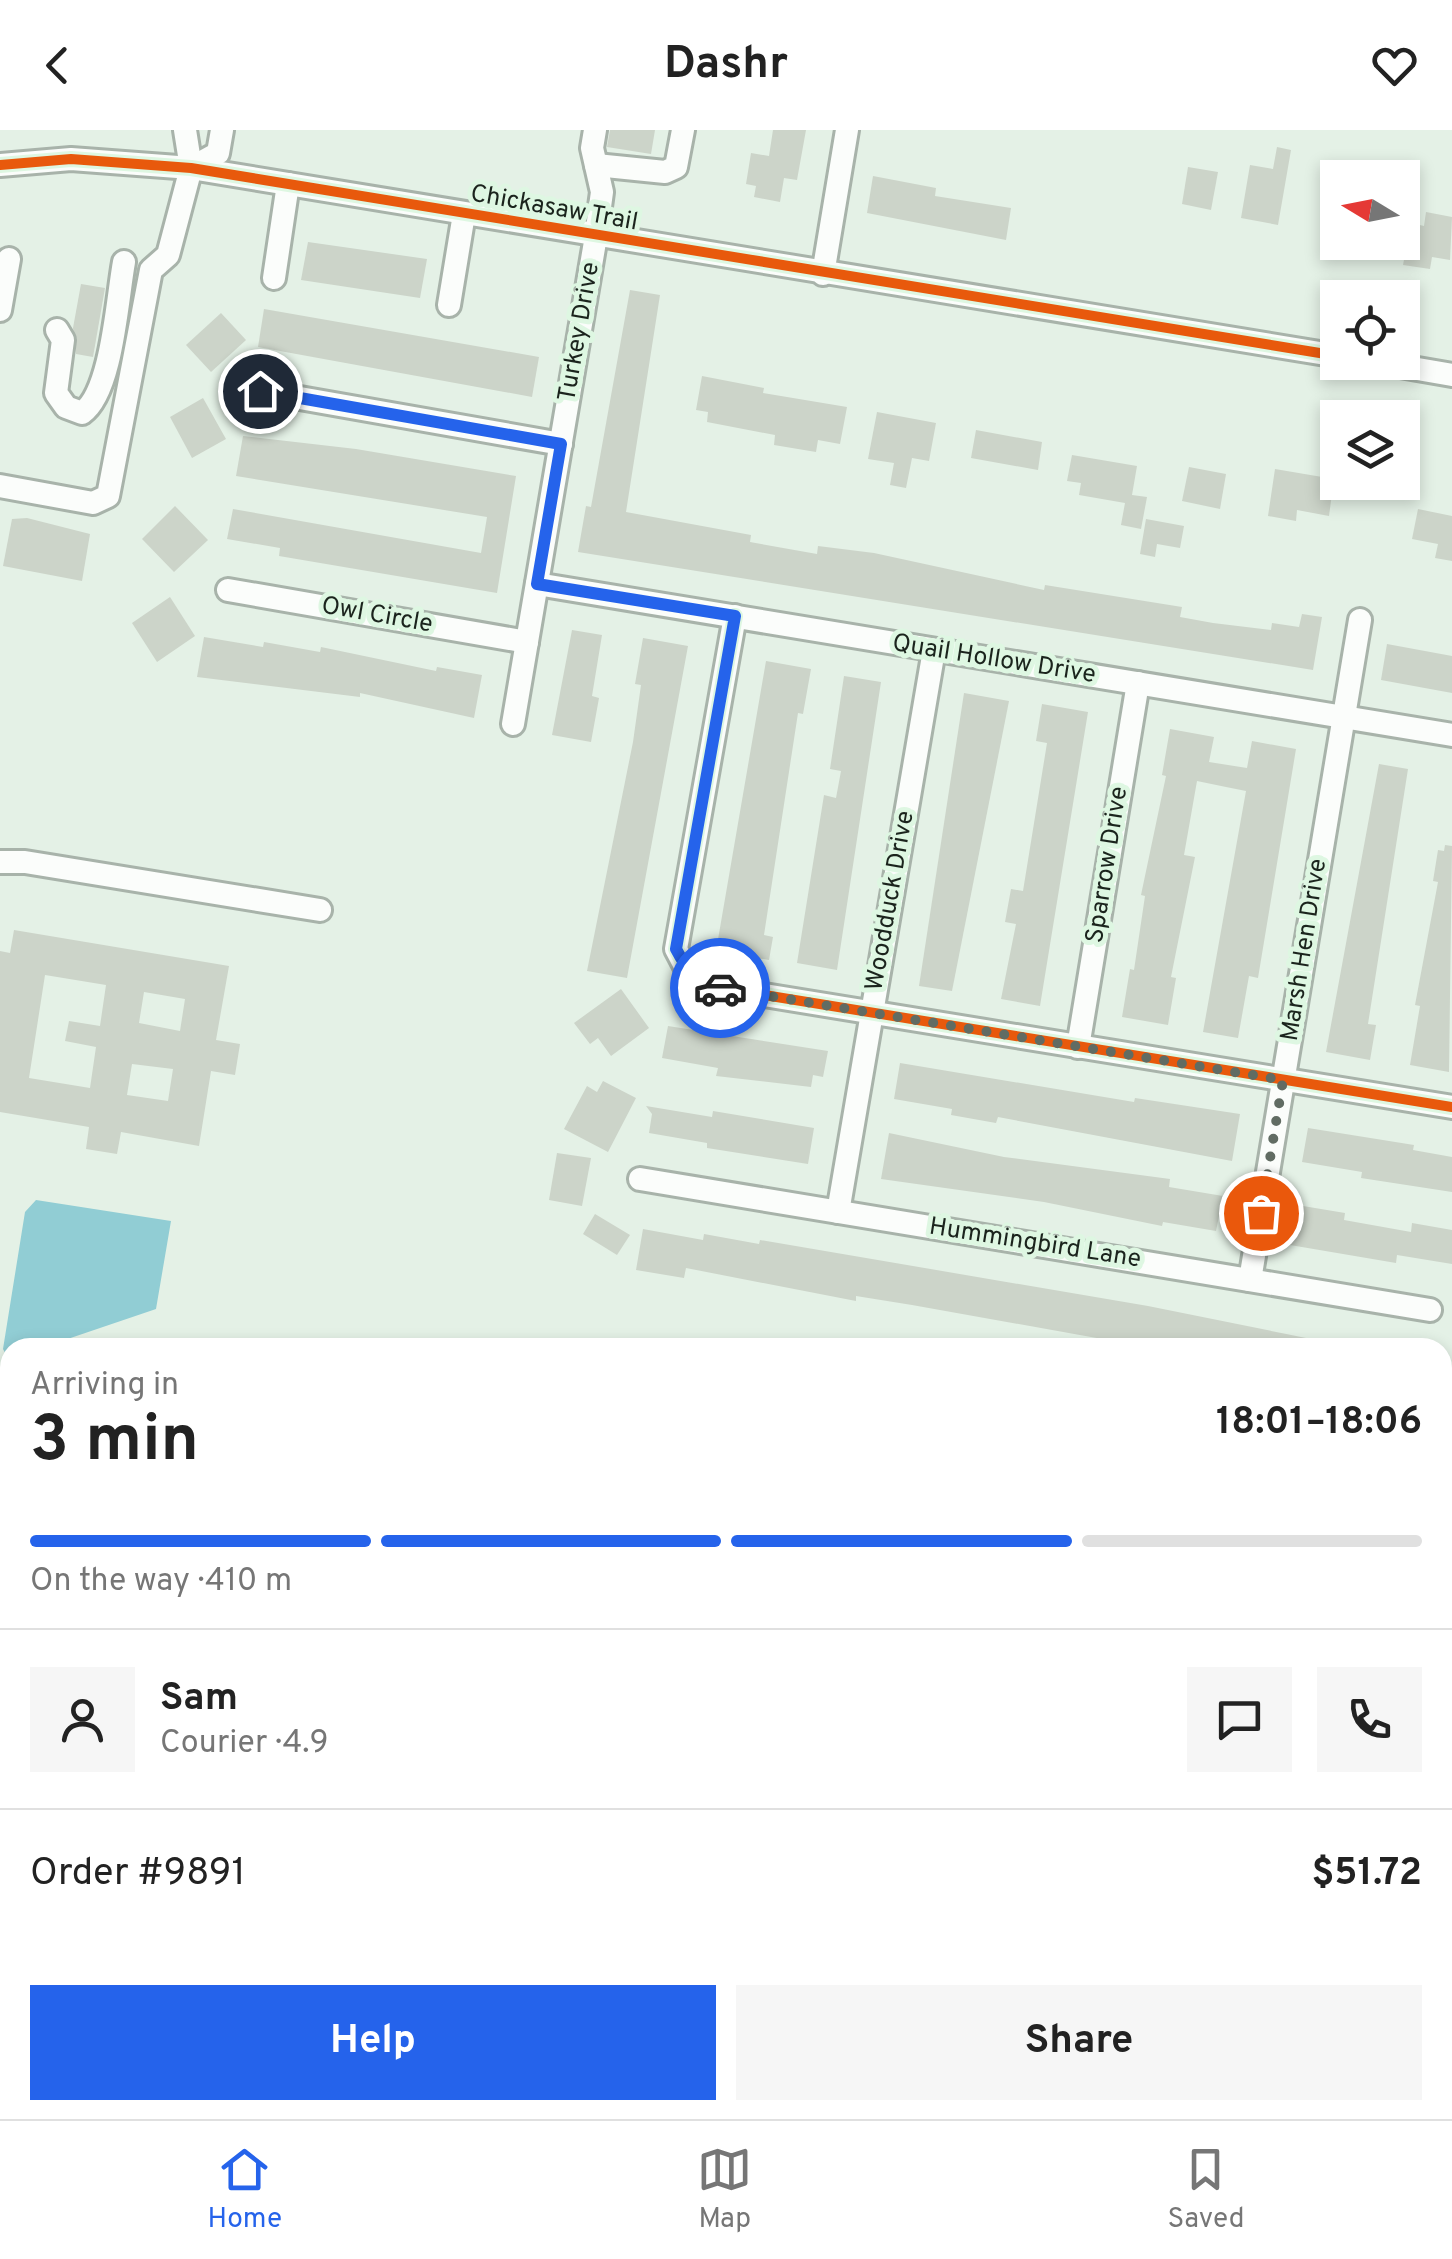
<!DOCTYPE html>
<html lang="en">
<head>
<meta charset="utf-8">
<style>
	body { margin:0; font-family:Overpass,sans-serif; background:#f6f6f6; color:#222; height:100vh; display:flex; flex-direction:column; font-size:38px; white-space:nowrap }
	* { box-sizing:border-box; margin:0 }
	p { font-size:32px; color:#767676 }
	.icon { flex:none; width:55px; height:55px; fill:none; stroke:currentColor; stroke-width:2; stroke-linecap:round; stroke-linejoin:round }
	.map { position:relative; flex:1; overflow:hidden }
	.panel { position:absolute; left:0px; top:1208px; width:1452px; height:782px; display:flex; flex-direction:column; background:#fff; border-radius:30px 30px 0 0; box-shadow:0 5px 15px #0003 }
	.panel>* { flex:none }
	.needle { width:65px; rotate:280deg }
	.fabs { position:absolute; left:1320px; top:30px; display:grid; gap:20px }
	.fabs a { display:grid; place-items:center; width:100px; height:100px; border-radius:0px; background:#fff; box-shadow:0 5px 15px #0003; font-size:50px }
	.pin { position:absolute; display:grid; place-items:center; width:85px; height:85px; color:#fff; margin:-42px; border:5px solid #fff; border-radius:50%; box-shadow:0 2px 10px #0007 }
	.courier { position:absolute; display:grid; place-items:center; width:100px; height:100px; margin:-50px; border:8px solid #2563eb; border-radius:50%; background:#fff; color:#222; box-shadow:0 2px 12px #0007 }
	.headline em { font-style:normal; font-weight:700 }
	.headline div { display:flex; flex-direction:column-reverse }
	.headline { display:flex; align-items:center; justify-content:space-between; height:170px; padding:0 30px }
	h1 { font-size:65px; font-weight:700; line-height:75px }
	.bar { display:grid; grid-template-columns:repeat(4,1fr); gap:15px 10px; align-content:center; height:120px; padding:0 30px }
	.bar i { height:12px; border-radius:8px; background:#e0e0e0 }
	.bar .selected { background:#2563eb }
	.bar p { grid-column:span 4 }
	.line { display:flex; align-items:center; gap:25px; padding:0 30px; border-top:2px solid #e0e0e0 }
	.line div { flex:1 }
	.round { display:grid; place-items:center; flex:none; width:105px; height:105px; border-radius:0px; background:#f6f6f6 }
	.cta { display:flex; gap:20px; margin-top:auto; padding:20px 30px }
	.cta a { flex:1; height:115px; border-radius:0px; background:#2563eb; color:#fff; font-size:40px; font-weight:700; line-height:115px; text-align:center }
	.cta a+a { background:#f6f6f6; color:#222 }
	header { display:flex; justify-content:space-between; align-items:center; height:130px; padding:0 30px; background:#fff; font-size:45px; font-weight:700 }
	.dock { display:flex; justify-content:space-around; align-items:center; height:140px; border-top:2px solid #e0e0e0; background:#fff; font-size:28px; color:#767676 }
	.dock a { display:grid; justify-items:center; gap:5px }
	.dock .selected { color:#2563eb }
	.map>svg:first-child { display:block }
</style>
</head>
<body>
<header><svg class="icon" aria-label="back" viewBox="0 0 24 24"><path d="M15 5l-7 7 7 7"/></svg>Dashr<svg class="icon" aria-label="heart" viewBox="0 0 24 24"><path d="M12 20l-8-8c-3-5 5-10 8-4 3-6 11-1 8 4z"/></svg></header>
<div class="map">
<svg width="1452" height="1989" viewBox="0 0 1452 1989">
	<defs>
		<pattern id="wetland-marsh" width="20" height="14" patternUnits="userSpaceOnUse" patternTransform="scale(2.5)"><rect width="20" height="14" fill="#e0ddc3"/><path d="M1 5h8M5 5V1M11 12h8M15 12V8" fill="none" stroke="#c0bea7"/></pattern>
	</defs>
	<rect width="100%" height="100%" fill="#e4f1e6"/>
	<polygon fill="url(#wetland-marsh)" points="10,1339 10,1883 0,1883 0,1343"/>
	<polygon fill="#91cdd4" points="36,1070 171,1091 156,1179 44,1217 10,1218 10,1232 3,1219 25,1082"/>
	<g fill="#ccd4c9" fill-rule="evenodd">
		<polygon points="610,0 655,0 651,24 607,17"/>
		<polygon points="773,0 806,0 797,50 784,48 780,72 754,67 756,56 746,54 751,23 769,26"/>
		<polygon points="1277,17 1291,20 1278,95 1241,88 1250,35 1273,39"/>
		<polygon points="1188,37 1218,42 1211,80 1182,74"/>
		<polygon points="873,46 936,58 935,66 1011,78 1006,110 867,83"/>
		<polygon points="1426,82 1452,87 1450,130 1432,127 1430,139 1403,135 1411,93 1424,96"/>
		<polygon points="308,112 427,129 420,168 301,150"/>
		<polygon points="81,154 105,158 93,227 76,224 73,198"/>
		<polygon points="630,160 660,165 626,382 751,405 750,412 817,424 818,416 874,423 1044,460 1045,455 1182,477 1180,487 1213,493 1271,500 1272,493 1299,497 1302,484 1322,487 1313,540 578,422 586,376 591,377"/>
		<polygon points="264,179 539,227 532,267 258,217"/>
		<polygon points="221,183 246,210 211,242 186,215"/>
		<polygon points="702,246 764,258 763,263 847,277 840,314 818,310 816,322 774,315 775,305 707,292 708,282 696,280"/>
		<polygon points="203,268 226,309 192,328 170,287"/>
		<polygon points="877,282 936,293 929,331 912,328 906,358 890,355 894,333 868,329"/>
		<polygon points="976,300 1042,312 1038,340 971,328"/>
		<polygon points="243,306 356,319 516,346 497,463 279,426 280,418 227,409 233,379 481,423 487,387 236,346"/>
		<polygon points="1072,325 1137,336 1132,365 1147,367 1141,399 1121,395 1125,373 1079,365 1081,353 1067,351"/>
		<polygon points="1189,337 1226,344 1220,379 1182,371"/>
		<polygon points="1275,339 1334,349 1329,386 1297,380 1296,391 1268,386"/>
		<polygon points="175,376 208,410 174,442 142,409"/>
		<polygon points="1418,379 1452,386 1452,431 1435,428 1438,414 1412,409"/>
		<polygon points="27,388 90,404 82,451 3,436 12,389"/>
		<polygon points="1146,389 1184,396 1180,418 1157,414 1155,427 1140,424"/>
		<polygon points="170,467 195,506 157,532 132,493"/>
		<polygon points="572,500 602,505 592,566 599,568 591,612 552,605"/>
		<polygon points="204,507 263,517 264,512 320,522 321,517 436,541 437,537 482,545 474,588 360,563 360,567 197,547"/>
		<polygon points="643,508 688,516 627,848 587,841 633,612 641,555 635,554"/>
		<polygon points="1387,514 1452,526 1452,563 1381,550"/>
		<polygon points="766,531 811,539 803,584 798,583 764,805 773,807 769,830 716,821"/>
		<polygon points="844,546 881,552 837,840 797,833 824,665 836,668 841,641 830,639"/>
		<polygon points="964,563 1009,571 952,861 919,856"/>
		<polygon points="1042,574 1088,582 1040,876 1001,869 1016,794 1005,792 1011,759 1023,761 1047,613 1036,611"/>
		<polygon points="1170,599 1214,607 1209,632 1247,638 1252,611 1296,619 1258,848 1249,846 1238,908 1203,902 1246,661 1226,657 1197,651 1184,725 1195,727 1171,847 1176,848 1168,895 1122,887 1130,839 1134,840 1145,766 1141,765 1166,646 1162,645"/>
		<polygon points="1379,634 1408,639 1368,894 1376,895 1370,930 1326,922"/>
		<polygon points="1445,715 1452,716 1449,942 1410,935 1420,876 1415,875 1438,752 1433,751 1438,720 1444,721"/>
		<path d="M14,800L229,836L216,910L240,914L235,945L211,941L199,1016L121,1002L117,1024L86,1019L89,997L0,982V821L10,823ZM45,845L106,855L100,896L69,891L65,911L96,917L90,958L29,948ZM144,862L185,869L180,901L139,893ZM132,934L173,939L168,971L127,965Z"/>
		<polygon points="621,859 649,898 611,926 598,908 590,914 574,893"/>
		<polygon points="668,896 828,921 823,947 813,945 811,957 716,946 718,938 662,928"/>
		<polygon points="900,933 1134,972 1135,968 1240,984 1232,1031 998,987 996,993 951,985 952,979 894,969"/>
		<polygon points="603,951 636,968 608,1022 564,999 587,956 597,962"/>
		<polygon points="646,976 712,987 713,981 814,998 808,1034 707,1018 707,1013 649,1003 652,984"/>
		<polygon points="1308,998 1414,1015 1413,1020 1452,1027 1452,1062 1361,1048 1362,1042 1302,1032"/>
		<polygon points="889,1003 1004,1027 1170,1049 1169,1057 1223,1066 1216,1101 1163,1092 1162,1096 1044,1072 881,1049"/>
		<polygon points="557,1023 591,1028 582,1076 549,1070"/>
		<polygon points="1297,1075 1345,1083 1344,1090 1411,1102 1412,1093 1452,1100 1452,1134 1397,1125 1396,1133 1290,1115"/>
		<polygon points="595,1084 630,1105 617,1125 583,1104"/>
		<polygon points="643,1099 703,1110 704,1104 759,1114 760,1110 1148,1176 1316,1210 1315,1218 1141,1216 912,1175 856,1166 856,1171 686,1138 684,1148 636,1140"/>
	</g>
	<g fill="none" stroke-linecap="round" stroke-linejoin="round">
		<defs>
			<g id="minor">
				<polyline points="0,35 71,29 191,38 1338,226"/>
				<polyline points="596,35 665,42 676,37 683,0"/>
				<polyline points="191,38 218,23 222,0"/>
				<polyline points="823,144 847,0"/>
				<polyline points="274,148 288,54"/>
				<polyline points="449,175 464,84"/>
				<polyline points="0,180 9,129"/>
				<path d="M57,200L63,210L56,263L66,277L82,283C112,262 117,170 124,132"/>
				<polyline points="1377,232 1452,245"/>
				<polyline points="260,261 561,314"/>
				<polyline points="0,356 93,373 108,366 151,140 168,125 191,38 185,0"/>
				<polyline points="537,454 1452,605"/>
				<polyline points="228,460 527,512"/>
				<polyline points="735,486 676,819 687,840 709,856 1452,977"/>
				<polyline points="513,594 596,106 602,62 592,18 595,0"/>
				<polyline points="0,732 25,732 320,780"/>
				<polyline points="1078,917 1138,553"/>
				<polyline points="640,1049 1430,1180"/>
				<polyline points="838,1082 934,520"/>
				<polyline points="1250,1150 1360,490"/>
				<polyline points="1442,1913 1452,1914"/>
				<polyline points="780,1980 787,1989"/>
				<polyline points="210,1989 212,1980"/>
				<polyline points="398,1989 400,1980"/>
				<polyline points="523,1989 536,1980"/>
				<polyline points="1305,1989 1306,1980"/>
			</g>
		</defs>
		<use href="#minor" stroke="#a8b3aa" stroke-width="28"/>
		<use href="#minor" stroke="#fbfdfb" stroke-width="22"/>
		<defs>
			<g id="cycleway">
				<polyline points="0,35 71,29 191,38 1338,226"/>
				<polyline points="735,486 676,819 687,840 709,856 1452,977"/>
			</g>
		</defs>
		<use href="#cycleway" stroke="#def7e2" stroke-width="16"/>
		<use href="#cycleway" stroke="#e8590c" stroke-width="10"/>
	</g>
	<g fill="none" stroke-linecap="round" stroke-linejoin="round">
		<polyline stroke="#616c63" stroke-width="10" stroke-dasharray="0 18" points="720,858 1283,950 1261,1083"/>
		<path stroke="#2563eb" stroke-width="12" d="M260,261L561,314L537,454L735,486L676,819C686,838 697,855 720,858"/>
	</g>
	<g text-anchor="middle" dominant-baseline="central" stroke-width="10" stroke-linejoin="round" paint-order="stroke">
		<g font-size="25" fill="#1b241d" stroke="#def7e2">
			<text transform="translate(554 79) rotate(10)">Chickasaw Trail</text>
			<text transform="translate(580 202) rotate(-80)">Turkey Drive</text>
			<text transform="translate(377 486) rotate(10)">Owl Circle</text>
			<text transform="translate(994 530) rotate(9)">Quail Hollow Drive</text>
			<text transform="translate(1108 735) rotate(-81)">Sparrow Drive</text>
			<text transform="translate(891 771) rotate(-80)">Woodduck Drive</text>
			<text transform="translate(1305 820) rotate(-81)">Marsh Hen Drive</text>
			<text transform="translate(1035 1114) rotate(9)">Hummingbird Lane</text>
		</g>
	</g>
</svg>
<div class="fabs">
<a><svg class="needle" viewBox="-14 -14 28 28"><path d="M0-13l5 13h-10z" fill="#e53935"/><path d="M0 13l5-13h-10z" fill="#767676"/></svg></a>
<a><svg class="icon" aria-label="locate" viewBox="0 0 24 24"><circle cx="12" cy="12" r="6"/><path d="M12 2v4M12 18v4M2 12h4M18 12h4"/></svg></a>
<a><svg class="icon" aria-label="layers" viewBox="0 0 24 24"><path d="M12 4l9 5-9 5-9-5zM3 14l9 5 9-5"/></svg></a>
</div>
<div class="pin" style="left:1261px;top:1083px;background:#ea580c"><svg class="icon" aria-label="bag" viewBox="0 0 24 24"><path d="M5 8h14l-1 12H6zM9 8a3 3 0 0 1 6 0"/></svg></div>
<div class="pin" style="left:260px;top:261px;background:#1f2937"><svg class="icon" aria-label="home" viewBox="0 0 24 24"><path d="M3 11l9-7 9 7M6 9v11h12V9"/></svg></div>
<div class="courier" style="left:720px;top:858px"><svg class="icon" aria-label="car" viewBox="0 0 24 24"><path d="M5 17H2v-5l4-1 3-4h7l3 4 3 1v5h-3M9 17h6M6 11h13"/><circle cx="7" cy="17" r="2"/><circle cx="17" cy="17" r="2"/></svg></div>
<section class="panel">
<div class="headline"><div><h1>3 min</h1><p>Arriving in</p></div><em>18:01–18:06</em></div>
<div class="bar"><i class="selected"></i><i class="selected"></i><i class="selected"></i><i></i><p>On the way · 410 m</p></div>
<div class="line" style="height:180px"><a class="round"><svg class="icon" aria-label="person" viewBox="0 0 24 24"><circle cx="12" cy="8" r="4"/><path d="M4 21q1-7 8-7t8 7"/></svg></a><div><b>Sam</b><p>Courier · 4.9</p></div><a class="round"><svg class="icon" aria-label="chat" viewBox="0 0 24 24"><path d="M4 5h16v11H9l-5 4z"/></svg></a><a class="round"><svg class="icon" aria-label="phone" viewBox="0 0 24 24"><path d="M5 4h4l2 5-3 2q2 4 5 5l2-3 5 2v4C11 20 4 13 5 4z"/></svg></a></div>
<div class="line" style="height:130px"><div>Order #9891</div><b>$51.72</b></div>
<div class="cta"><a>Help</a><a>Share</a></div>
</section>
</div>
<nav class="dock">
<a class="selected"><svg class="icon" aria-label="home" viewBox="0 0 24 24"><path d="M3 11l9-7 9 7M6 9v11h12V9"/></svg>Home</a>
<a><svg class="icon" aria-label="map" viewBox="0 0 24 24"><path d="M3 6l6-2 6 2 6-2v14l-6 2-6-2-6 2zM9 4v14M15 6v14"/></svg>Map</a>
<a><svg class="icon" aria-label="saved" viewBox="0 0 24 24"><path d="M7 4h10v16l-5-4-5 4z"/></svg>Saved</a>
</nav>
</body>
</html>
